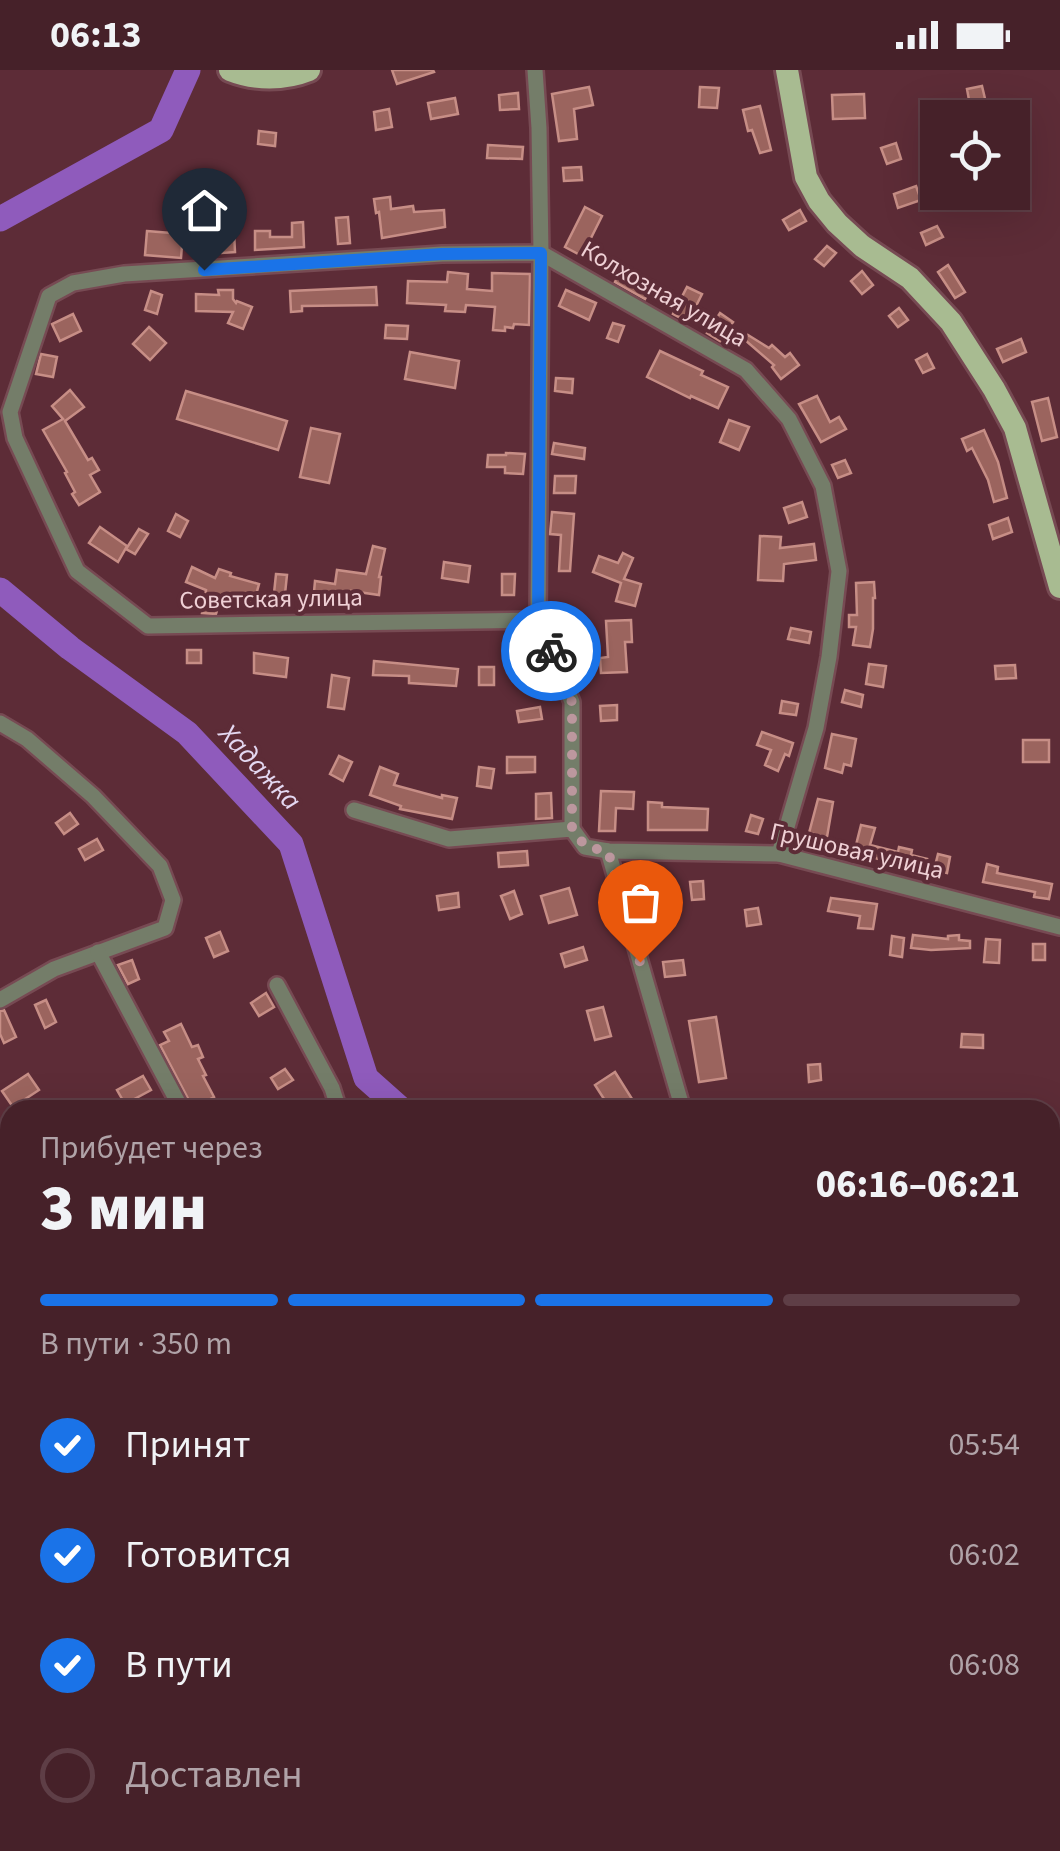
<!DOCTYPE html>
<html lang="ru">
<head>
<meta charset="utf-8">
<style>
	body { margin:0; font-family:"Source Sans 3",sans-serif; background:#502e35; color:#f1f3f6; height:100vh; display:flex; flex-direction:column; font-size:38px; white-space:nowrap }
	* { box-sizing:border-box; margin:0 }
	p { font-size:32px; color:#b0a3a8 }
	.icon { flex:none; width:55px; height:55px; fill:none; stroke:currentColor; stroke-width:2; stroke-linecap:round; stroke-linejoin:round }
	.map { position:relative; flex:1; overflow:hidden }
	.side { position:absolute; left:0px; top:1030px; width:1060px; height:752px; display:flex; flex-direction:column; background:#462129; border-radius:30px 30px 0 0; box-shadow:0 10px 40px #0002,0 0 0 2px #5e3e46 }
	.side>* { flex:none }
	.tools { position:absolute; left:920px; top:30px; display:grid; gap:20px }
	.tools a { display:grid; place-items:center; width:110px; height:110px; border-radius:0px; background:#462129; box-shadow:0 10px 40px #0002,0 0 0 2px #5e3e46; font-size:50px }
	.pin { position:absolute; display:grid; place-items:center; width:85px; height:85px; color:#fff; margin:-102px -42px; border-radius:50% 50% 50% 0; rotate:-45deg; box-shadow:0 0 10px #0007 }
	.pin .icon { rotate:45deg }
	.courier { position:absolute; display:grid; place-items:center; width:100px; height:100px; margin:-50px; border:8px solid #1a73e8; border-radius:50%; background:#fff; color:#222; box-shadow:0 2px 12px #0007 }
	.head em { font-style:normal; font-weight:800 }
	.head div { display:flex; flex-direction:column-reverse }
	.head { display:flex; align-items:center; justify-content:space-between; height:170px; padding:0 40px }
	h1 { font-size:65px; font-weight:800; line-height:75px }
	.bar { display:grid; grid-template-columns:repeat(4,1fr); gap:15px 10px; align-content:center; height:120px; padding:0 40px }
	.bar i { height:12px; border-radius:8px; background:#5e3e46 }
	.bar .selected { background:#1a73e8 }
	.bar p { grid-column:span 4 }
	ol { padding:0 40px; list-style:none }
	li { display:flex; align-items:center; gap:30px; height:110px }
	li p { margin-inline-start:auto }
	li .icon { padding:10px; border-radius:50%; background:#1a73e8; color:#fff; stroke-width:4 }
	li:last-child { color:#b0a3a8 }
	li i { width:55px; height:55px; border:5px solid #5e3e46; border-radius:50% }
	.status { display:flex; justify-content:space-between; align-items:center; height:70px; padding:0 50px; background:#462129; direction:ltr }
	.status svg { height:28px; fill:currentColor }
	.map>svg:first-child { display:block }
</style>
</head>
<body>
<div class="status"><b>06:13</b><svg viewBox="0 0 49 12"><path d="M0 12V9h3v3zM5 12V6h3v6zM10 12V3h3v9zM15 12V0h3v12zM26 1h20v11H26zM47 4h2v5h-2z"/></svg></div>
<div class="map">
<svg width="1060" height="1781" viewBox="0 0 1060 1781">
	<rect width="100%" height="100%" fill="#5d2c37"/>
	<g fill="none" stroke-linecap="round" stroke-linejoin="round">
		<polyline stroke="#ac7ec4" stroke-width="4" points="639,1777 644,1781"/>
		<g stroke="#8f5bbc" stroke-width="25">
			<polyline points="0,149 161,60 188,0"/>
			<polyline points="0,520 70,578 187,663 291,774 366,1008 402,1040"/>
			<polyline points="614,1781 639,1777 644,1772"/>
		</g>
	</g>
	<g fill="#9b645e" stroke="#c78e86" stroke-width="2.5">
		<polygon points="392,0 433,0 434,2 397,14"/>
		<polygon points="982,16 987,37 971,41 967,19"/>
		<polygon points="589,17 593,35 574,39 577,69 559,71 552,24"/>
		<polygon points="700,17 719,18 717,38 699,37"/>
		<polygon points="518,23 519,39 500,40 499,25"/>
		<polygon points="864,24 865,48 833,49 832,25"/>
		<polygon points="455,28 458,44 431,49 428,33"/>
		<polygon points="760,36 771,80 760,83 752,60 748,61 743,40"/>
		<polygon points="389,39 392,57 376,60 374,42"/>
		<polygon points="259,61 276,63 275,76 258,74"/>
		<polygon points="896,73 901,89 887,94 881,78"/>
		<polygon points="488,75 523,77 522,89 487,88"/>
		<polygon points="581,97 582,110 564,111 563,98"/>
		<polygon points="916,116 921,130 898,138 894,124"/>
		<polygon points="390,127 391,139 413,136 414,142 444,140 445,157 382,168 379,142 376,143 374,129"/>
		<polygon points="585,137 602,146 582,186 565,177"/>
		<polygon points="800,140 806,151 789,160 783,150"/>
		<polygon points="348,147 350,173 338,174 336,148"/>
		<polygon points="303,152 304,177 255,180 255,161 270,161 270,167 292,167 292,153"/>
		<polygon points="937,156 943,167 926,175 921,163"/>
		<polygon points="147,161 183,164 181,188 145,185"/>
		<polygon points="234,161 235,182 222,183 222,162"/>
		<polygon points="827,176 836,183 824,196 815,189"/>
		<polygon points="624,195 640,204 638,208 652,216 645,229 615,212"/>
		<polygon points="948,195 965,222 955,228 938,202"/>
		<polygon points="862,201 873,215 862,224 851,211"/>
		<polygon points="448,202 468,204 467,219 492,221 492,203 530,204 529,255 514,254 513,258 505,257 505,261 493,260 495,237 466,235 465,242 445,241 446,235 407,233 408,211 447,212"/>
		<polygon points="376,217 377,235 302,236 302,241 291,242 290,221"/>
		<polygon points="687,217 702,224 688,252 673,244"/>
		<polygon points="218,220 233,220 233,229 236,233 237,231 252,237 243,259 228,253 233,242 196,241 196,224 219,225"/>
		<polygon points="566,220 596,233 589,250 559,236"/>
		<polygon points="151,221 162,225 157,244 145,240"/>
		<polygon points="899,238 908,250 898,257 889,246"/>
		<polygon points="720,243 733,252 720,271 707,263"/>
		<polygon points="73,244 81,261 60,271 52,254"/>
		<polygon points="613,253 624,256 618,272 607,268"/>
		<polygon points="386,255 408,256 407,269 385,268"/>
		<polygon points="149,257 166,273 150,290 133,274"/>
		<polygon points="748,265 769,278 772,275 785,287 790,283 799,295 781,309 772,297 774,295 745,270"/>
		<polygon points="1021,269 1026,282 1003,292 997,279"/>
		<polygon points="660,281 703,301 701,305 728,317 718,338 691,326 690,328 647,307"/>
		<polygon points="410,282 459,291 455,318 405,309"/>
		<polygon points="41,284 57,287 53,307 36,304"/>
		<polygon points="927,284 934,298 923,303 916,290"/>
		<polygon points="556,308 573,309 572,323 555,321"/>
		<polygon points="70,320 84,337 65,351 88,390 92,388 99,400 90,405 100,422 79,435 72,424 75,422 65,403 67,402 43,360 63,349 52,336"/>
		<polygon points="186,321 287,351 278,380 177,349"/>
		<polygon points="817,326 830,352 839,347 846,359 821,372 799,334"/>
		<polygon points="1048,328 1057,367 1042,371 1032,332"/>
		<polygon points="729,350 749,357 739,380 720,372"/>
		<polygon points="311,358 340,364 329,413 300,407"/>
		<polygon points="984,360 998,392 1007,428 994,432 988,410 972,378 967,381 962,369"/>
		<polygon points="554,373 585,378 584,389 552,384"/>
		<polygon points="506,383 525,384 523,404 505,403 505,397 487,397 488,385 506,385"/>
		<polygon points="845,390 851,403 838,408 832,395"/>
		<polygon points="555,406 576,406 575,423 554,423"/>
		<polygon points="802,432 807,447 789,453 784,438"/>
		<polygon points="552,442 574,444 570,501 559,501 561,465 550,464"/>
		<polygon points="176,444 188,451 180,467 168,461"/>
		<polygon points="1008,448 1012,462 993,469 989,455"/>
		<polygon points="100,457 127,476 118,492 89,473"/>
		<polygon points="139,459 148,464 135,484 126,479"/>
		<polygon points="760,466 781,467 780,478 814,474 816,490 784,494 783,511 758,510"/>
		<polygon points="373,476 385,479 379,507 381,507 379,525 351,521 350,527 314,522 315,511 335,514 337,500 366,504"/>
		<polygon points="623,483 633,488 624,509 641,514 635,536 616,531 621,513 593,502 599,486 618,493"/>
		<polygon points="444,492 470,496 468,512 442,508"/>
		<polygon points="192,497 215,508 219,499 231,503 230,506 259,514 253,536 221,527 216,544 202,543 206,520 186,512"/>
		<polygon points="276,504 287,505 285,524 274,523"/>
		<polygon points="502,504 515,504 514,525 502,525"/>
		<polygon points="874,512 875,528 873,528 873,559 870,577 853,575 856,557 849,557 849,545 857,545 856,513"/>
		<polygon points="631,550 632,572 625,572 627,602 601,603 600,588 608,587 606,551"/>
		<polygon points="791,558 811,562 809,573 788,569"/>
		<rect x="187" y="580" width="14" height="13"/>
		<polygon points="254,583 288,588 286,607 254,603"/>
		<polygon points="374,591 458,599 456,616 409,613 409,606 373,605"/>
		<polygon points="869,594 886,596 883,617 866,614"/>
		<polygon points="1015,595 1016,608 996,609 995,596"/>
		<rect x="479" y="597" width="15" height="18"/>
		<polygon points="332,605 349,608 344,639 328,637"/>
		<polygon points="845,620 863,625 861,637 842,632"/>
		<polygon points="782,631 798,634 796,645 780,643"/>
		<polygon points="617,635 617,650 601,651 600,636"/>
		<polygon points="540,637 542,649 519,652 517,641"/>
		<polygon points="762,662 793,673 789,686 785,684 778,701 765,695 771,680 757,675"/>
		<polygon points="832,664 856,669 851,696 844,694 842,703 825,698"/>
		<rect x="1023" y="670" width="26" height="22"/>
		<polygon points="339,686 352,692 343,711 330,704"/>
		<polygon points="507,687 535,687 535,702 507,703"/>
		<polygon points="380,697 398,704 394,715 442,728 442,725 457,728 452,749 400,739 401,736 370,725"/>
		<polygon points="479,697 494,699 491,718 477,716"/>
		<polygon points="601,721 634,722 633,739 616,738 615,761 599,761"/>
		<polygon points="551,723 552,748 536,749 536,724"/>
		<polygon points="818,729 833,732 827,767 809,763"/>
		<polygon points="648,732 662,733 662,737 708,739 707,760 648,760"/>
		<polygon points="70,743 78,754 64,764 56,753"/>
		<polygon points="751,745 763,749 758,764 746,761"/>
		<polygon points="861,755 875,758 870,775 898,782 899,777 912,780 911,785 927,789 924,800 854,783"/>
		<polygon points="97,769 103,780 85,790 79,779"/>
		<polygon points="527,781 528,795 499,797 498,783"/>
		<polygon points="938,784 950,787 947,803 934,800"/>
		<polygon points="987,794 998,797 997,803 1052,814 1049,829 1034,827 1035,822 983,812"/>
		<polygon points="703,811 704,829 692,830 690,812"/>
		<polygon points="667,816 669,833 649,835 647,818"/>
		<polygon points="569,818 577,845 549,853 541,826"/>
		<polygon points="514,821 522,844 510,849 501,826"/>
		<polygon points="458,823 459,837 439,840 437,826"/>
		<polygon points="831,828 877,834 873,859 858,858 860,846 828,841"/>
		<polygon points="758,838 761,854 747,856 745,840"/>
		<polygon points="220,862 228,881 214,887 206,868"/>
		<polygon points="913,865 948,869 948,866 959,865 959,870 970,871 970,878 931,880 911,878"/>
		<polygon points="892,866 904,868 902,887 890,885"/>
		<polygon points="986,869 1000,870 999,893 984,892"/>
		<rect x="1033" y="874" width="12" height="16"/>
		<polygon points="583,877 587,890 565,897 561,884"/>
		<polygon points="132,890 139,909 128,914 118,895"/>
		<polygon points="683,890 685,905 665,907 663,892"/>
		<polygon points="266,923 274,937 259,946 251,933"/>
		<polygon points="46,930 56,952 45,958 35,935"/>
		<polygon points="603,937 611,966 595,970 587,941"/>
		<polygon points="4,940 16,967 4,973 0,964 0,941"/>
		<polygon points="716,947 726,1008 699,1012 689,951"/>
		<polygon points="181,954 192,977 198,975 203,987 198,989 206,1005 203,1006 214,1027 193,1038 160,975 169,971 164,962"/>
		<polygon points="962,964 983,965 983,978 961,977"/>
		<polygon points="820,994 821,1010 809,1012 808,995"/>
		<polygon points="285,999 293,1010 278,1019 271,1008"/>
		<polygon points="615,1002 639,1040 587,1040 606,1032 595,1015"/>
		<polygon points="28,1004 39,1020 13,1037 2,1021"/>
		<polygon points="143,1006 151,1020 125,1034 117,1020"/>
	</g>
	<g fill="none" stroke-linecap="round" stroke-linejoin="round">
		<defs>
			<g id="minor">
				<polyline points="535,0 539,58 541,183 538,550 572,632 572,759"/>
				<polyline points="538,550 148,556 77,501 15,368 10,342 49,226 73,213 124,204 442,184 541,183 746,300 789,349 823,416 839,501 829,587 816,658 779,784"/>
				<polyline points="0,653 27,669 93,726 160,796 173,830 165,858 54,899 0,930"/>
				<polyline points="354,740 449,769 572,759 585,777 608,781 779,784 1060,857"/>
				<polyline points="608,781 683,1040"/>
				<polyline points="98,882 182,1040"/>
				<polyline points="277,915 332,1018 339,1040"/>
				<polyline points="0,1105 10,1111"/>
				<polyline points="1050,1333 1060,1336"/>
				<polyline points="0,1428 10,1407"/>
				<polyline points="1050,1750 1060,1738"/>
				<polyline points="1025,1781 1032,1772"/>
			</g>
			<g id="primary">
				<path d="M230,0C255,10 284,10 309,0"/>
				<polyline points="787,0 806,107 819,131 837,153 862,176 910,208 951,252 994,319 1015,358 1060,517"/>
			</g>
		</defs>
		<use href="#minor" stroke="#774a53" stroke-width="20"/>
		<use href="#primary" stroke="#774a53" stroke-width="28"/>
		<use href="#minor" stroke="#747d69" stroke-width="15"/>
		<use href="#primary" stroke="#a8bb91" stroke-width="22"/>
	</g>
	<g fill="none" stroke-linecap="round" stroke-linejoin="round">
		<polyline stroke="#bc979e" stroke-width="10" stroke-dasharray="0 18" points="551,581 572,632 572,759 586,777 608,781 640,892"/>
		<polyline stroke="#1a73e8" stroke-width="12" points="204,200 442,184 541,183 538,550 551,581"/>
	</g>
	<g text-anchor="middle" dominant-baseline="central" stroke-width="8" stroke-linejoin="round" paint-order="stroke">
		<g font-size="25" fill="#efd0d5" stroke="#5d2c37">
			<text transform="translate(664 224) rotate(30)">Колхозная улица</text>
			<text transform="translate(271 529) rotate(-1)">Советская улица</text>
			<text transform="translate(857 781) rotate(13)">Грушовая улица</text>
		</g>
		<g font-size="28" font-style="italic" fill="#e4d8f1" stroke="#5d2c37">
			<text transform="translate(260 697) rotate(47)">Хадажка</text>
		</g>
	</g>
</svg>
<div class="tools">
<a><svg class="icon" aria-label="locate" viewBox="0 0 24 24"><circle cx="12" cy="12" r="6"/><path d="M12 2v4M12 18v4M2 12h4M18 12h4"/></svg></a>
</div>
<div class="pin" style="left:640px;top:892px;background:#ea580c"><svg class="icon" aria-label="bag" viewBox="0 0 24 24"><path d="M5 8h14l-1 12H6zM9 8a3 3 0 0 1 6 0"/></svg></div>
<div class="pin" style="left:204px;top:200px;background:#1f2937"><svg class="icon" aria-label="home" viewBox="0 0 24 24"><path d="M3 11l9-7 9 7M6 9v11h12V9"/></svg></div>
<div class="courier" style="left:551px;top:581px"><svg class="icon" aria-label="bike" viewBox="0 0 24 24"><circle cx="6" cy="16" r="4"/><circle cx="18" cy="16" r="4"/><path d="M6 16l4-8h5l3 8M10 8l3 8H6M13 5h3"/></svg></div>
<section class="side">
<div class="head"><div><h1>3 мин</h1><p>Прибудет через</p></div><em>06:16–06:21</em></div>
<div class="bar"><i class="selected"></i><i class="selected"></i><i class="selected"></i><i></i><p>В пути · 350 m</p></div>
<ol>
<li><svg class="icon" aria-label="check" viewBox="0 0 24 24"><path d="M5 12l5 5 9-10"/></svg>Принят<p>05:54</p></li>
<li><svg class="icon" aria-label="check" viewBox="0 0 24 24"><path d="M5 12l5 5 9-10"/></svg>Готовится<p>06:02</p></li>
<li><svg class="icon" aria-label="check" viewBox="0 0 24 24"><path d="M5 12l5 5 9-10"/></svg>В пути<p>06:08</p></li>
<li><i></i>Доставлен</li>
</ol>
</section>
</div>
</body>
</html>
